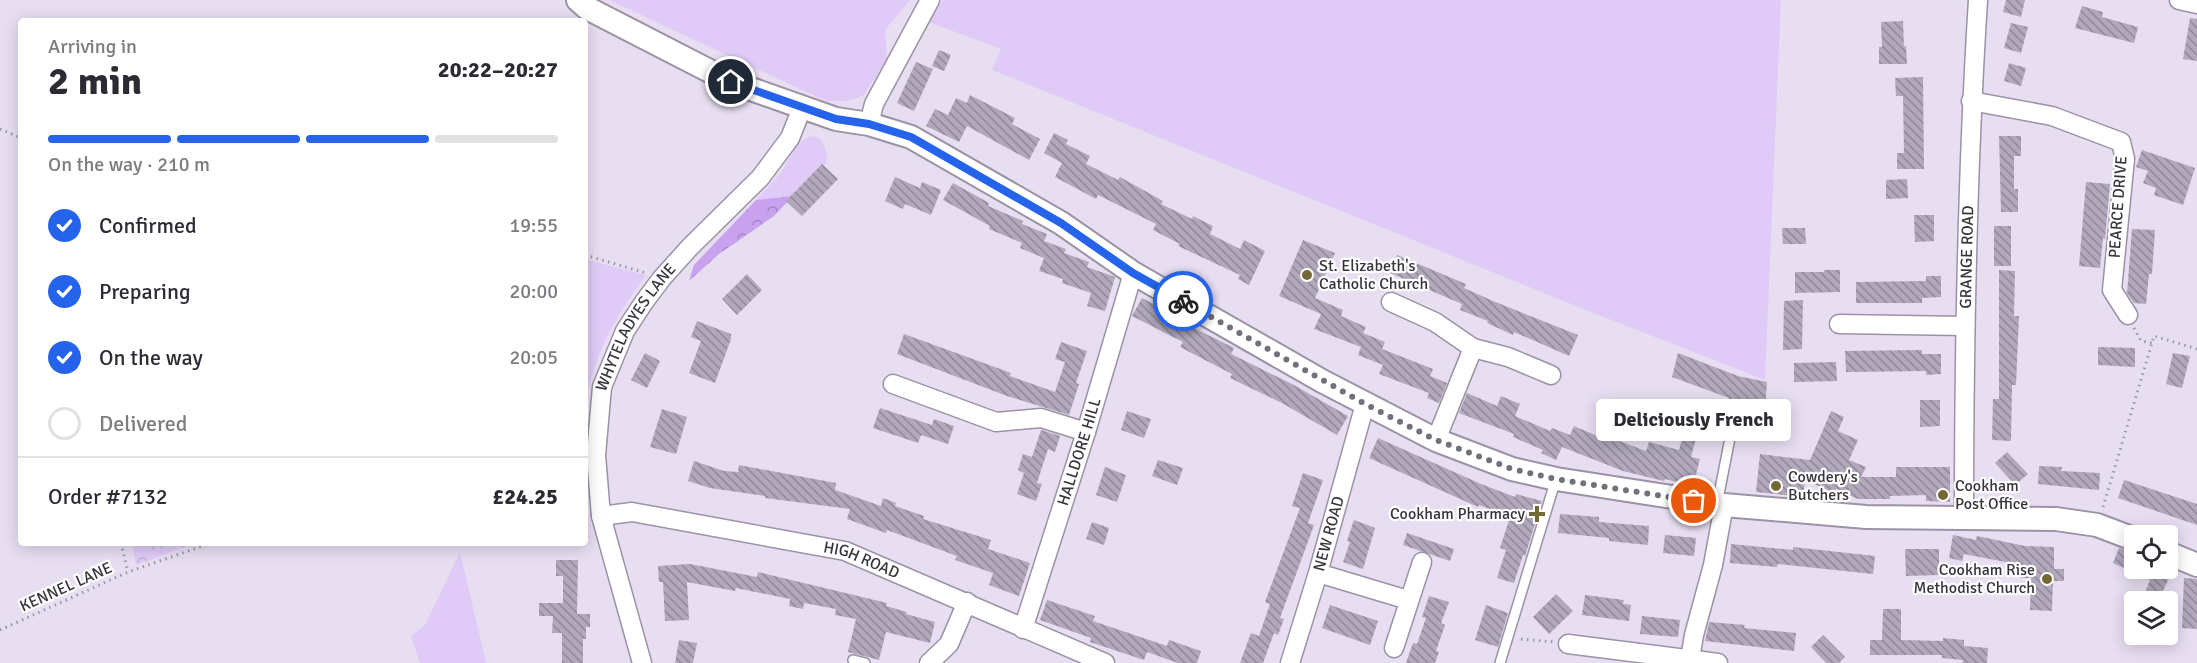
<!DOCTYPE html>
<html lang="en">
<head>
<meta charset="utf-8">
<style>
	body { margin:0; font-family:Signika,sans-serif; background:#f2f2f3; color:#2b2b33; height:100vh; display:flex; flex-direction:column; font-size:22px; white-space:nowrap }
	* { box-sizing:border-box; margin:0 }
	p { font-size:20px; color:#7c7c81 }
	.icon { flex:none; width:33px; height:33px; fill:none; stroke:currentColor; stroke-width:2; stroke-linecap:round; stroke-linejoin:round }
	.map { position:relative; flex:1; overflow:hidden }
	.drawer { position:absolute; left:18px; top:18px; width:570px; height:528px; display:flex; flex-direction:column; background:#fff; border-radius:6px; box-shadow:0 3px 15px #0003 }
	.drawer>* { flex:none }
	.controls { position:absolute; left:2124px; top:525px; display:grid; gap:12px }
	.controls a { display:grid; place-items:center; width:54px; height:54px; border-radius:6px; background:#fff; box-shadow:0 3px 15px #0003; font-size:30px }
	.pin { position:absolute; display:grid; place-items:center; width:51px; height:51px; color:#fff; margin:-26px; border:3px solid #fff; border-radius:50%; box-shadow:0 2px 6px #0007 }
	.courier { position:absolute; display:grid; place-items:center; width:60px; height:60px; margin:-30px; border:4px solid #2563eb; border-radius:50%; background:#fff; color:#222; box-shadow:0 2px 8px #0007 }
	.bubble { position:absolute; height:42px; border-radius:6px; background:#fff; box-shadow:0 3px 15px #0003; font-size:20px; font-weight:800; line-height:42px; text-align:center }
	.summary em { font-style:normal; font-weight:800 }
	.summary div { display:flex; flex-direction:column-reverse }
	.summary { display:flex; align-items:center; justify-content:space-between; height:102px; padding:0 30px }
	h1 { font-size:39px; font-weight:800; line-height:45px }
	.bar { display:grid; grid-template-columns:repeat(4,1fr); gap:9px 6px; align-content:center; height:72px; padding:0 30px }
	.bar i { height:8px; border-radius:4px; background:#e1e1e2 }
	.bar .on { background:#2563eb }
	.bar p { grid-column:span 4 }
	.line { display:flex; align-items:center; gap:15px; padding:0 30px; border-top:2px solid #e1e1e2 }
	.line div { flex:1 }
	ol { padding:0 30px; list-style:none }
	li { display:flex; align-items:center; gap:18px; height:66px }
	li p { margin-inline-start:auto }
	li .icon { padding:6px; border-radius:50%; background:#2563eb; color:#fff; stroke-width:4 }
	li:last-child { color:#7c7c81 }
	li i { width:33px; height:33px; border:3px solid #e1e1e2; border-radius:50% }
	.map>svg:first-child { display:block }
</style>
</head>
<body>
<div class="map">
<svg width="2197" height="663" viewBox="0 0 2197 663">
	<defs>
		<pattern id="forest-crowns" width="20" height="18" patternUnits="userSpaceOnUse" patternTransform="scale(1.5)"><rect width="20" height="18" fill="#c8a2ef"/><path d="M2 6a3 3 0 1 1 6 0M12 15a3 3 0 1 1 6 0" fill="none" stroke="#a385c3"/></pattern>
		<pattern id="park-crowns" width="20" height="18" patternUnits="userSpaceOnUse" patternTransform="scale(1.5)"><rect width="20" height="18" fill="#e0cbf8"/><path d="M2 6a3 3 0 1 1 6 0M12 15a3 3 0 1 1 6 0" fill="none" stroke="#c1afd6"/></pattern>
		<pattern id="building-back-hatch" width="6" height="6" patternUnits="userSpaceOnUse" patternTransform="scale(1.5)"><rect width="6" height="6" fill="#b1a8bb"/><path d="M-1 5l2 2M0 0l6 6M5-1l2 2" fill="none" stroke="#918999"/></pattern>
	</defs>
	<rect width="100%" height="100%" fill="#e8def2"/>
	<g fill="#e0cbf8">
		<polygon points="609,0 910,0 885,30 887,59 864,95 848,101 826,101"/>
		<polygon points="943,0 1781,0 1765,380 1591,312 992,70 1001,49 929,22"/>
		<path d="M813,136L821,139L827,153L826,163L793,196L756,200C764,191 772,183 779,175C791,160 792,141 813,136Z"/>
		<path d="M585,259L646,275C616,316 591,358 585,410Z"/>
		<polygon points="460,552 486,663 420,663 411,636 425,625"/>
	</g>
	<polygon fill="url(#forest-crowns)" points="793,196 774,216 719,254 689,281 694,265 756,200"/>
	<polygon fill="url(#park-crowns)" points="132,543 195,543 136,565"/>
	<g fill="url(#building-back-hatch)">
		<polygon points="2006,0 2025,0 2021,17 2003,12"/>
		<polygon points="2082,6 2103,12 2102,17 2138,27 2134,43 2075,28"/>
		<polygon points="2190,18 2197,19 2197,61 2183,59"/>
		<polygon points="1903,21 1904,47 1906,46 1907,64 1879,64 1879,47 1882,47 1881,22"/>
		<polygon points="2011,23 2028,27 2021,53 2004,48"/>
		<polygon points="939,50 951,55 944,71 932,66"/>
		<polygon points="916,62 933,69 914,111 897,103"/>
		<polygon points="2009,63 2026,68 2021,86 2004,81"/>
		<polygon points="1923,77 1924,169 1897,169 1897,153 1904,153 1903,96 1896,96 1895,78"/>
		<polygon points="970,95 1015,118 1012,124 1040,139 1029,160 967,126 959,142 926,126 935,109 948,115 956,98 967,103"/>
		<polygon points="1054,133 1068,140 1066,144 1090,156 1086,164 1118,180 1120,177 1163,201 1161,204 1192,219 1193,216 1213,226 1210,234 1240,249 1244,240 1265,251 1249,285 1238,279 1240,275 1178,246 1180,244 1153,230 1156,224 1098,195 1096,199 1055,177 1062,163 1044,153"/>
		<polygon points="1999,136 2021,136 2021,156 2014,156 2014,189 2018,189 2018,212 2001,212"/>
		<polygon points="2142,150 2195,168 2183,205 2154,195 2156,188 2143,183 2148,171 2136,167"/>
		<polygon points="822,164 838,179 802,216 786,201"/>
		<polygon points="895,177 920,188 922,182 941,190 931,215 905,204 903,209 885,201"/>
		<polygon points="1907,179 1908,198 1886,199 1886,180"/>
		<polygon points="2086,182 2110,184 2105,239 2103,238 2100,268 2079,266"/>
		<polygon points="953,183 989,203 988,206 1023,221 1022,224 1047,234 1044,241 1066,249 1064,253 1089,262 1087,267 1115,277 1105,311 1087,306 1091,293 1062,283 1063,279 1039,271 1044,258 1020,248 1022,243 989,229 990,226 943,200"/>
		<polygon points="1914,215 1934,215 1934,241 1915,242"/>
		<rect x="1994" y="226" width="17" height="40"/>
		<polygon points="1782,228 1805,228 1806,244 1783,244"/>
		<polygon points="2132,229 2155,230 2152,274 2149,274 2146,304 2134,303 2127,293"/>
		<polygon points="1303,240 1335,253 1315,298 1343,310 1341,316 1366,327 1363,333 1385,342 1382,349 1433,369 1430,376 1447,383 1439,403 1427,398 1429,393 1379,374 1383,365 1358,355 1361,347 1314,329 1321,314 1279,296"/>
		<polygon points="1397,255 1466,284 1464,288 1493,301 1578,335 1569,356 1514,332 1513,335 1487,323 1488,321 1460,310 1462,304 1390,273"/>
		<polygon points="1824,270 1840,270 1840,292 1795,293 1795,272 1824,272"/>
		<polygon points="1999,270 2015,271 2014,316 2019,316 2016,385 2012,385 2011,441 1992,440 1993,399 1999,399"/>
		<polygon points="747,274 762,290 737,315 722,299"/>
		<polygon points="1926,276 1941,276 1941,297 1922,298 1922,303 1856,303 1856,282 1926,281"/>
		<polygon points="1142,298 1185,320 1184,323 1234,348 1231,354 1292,384 1348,416 1337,435 1282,403 1230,378 1232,374 1180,347 1183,342 1132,316"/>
		<polygon points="1803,300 1802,349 1783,350 1784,301"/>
		<polygon points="697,321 731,334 731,339 715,383 689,373 701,341 691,337"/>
		<polygon points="904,334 992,366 1011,373 1010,376 1055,392 1065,362 1055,359 1061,342 1087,351 1076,383 1079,384 1069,415 1007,396 897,354"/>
		<polygon points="2098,347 2135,348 2135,367 2098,365"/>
		<polygon points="1922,350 1922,354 1941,354 1941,374 1926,375 1926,371 1846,372 1845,351"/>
		<polygon points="645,353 660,361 647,388 631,380"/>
		<polygon points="1678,353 1738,376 1767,382 1765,409 1752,409 1750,422 1727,419 1729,398 1672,377"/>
		<polygon points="2173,353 2190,356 2182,388 2166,384"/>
		<polygon points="1836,362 1837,381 1794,382 1794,363"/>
		<polygon points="1467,393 1497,406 1501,396 1520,404 1515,416 1550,431 1552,428 1570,435 1574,426 1602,438 1603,435 1646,451 1649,442 1679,450 1684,431 1697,434 1691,457 1700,459 1693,486 1665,479 1664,481 1623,471 1562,447 1556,460 1541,453 1543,450 1513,437 1514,434 1459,413"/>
		<polygon points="1920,400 1940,400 1940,426 1920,427"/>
		<polygon points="880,408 932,425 934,419 954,426 948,444 921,435 918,443 873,428"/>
		<polygon points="662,409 687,417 676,454 650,447"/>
		<polygon points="1127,411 1151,419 1144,438 1121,430"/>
		<polygon points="1831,411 1844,417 1838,431 1858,440 1849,460 1866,467 1861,477 1896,477 1896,467 1950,467 1950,502 1926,501 1926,495 1890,496 1890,499 1858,499 1836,489 1834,493 1805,480 1803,497 1756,492 1760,454 1810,460"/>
		<polygon points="1041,430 1060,436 1055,452 1048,449 1037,483 1042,484 1036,501 1017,494 1024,473 1018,470 1023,454 1032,457"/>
		<polygon points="1378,438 1481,484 1515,497 1516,494 1542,501 1525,556 1523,555 1514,583 1497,578 1506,550 1500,548 1510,517 1479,505 1478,507 1369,458"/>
		<polygon points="2007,452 2028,474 2015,485 1995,463"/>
		<polygon points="1158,460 1183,468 1177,485 1152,476"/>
		<polygon points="694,461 724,471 738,472 739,465 836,483 835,490 881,506 883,498 896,503 895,506 924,516 923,519 991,540 988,549 1030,563 1019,596 989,585 993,573 955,560 957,556 887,530 886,533 847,519 850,509 765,498 765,496 710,488 688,481"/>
		<polygon points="2039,466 2062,467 2061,471 2100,473 2099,490 2038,484"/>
		<polygon points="1105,467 1126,475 1117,502 1096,495"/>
		<polygon points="1303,473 1323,480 1308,523 1314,525 1280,618 1284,619 1278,635 1274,633 1263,663 1240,663 1251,633 1259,636 1270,604 1265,602 1300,508 1292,506"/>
		<polygon points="2124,480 2197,504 2197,525 2118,498"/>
		<polygon points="1560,514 1599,517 1599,522 1649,526 1648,545 1609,541 1609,538 1558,533"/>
		<polygon points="1354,520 1375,528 1363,569 1343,562 1350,542 1347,541"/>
		<polygon points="1092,522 1109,528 1104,545 1086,539"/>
		<polygon points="1407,533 1454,549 1450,561 1403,545"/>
		<polygon points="1665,535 1696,538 1694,556 1663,553"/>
		<polygon points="1953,535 1976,540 1977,536 2025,546 2054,547 2054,569 2064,569 2064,581 2053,581 2052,611 2030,610 2031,578 2021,578 2021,565 1964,554 1962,561 1949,558"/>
		<polygon points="1731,544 1793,550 1793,547 1875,556 1873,574 1778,564 1777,567 1730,563"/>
		<polygon points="2119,548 2134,552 2134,568 2173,570 2160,597 2146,590 2150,580 2113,563"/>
		<polygon points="1905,549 1939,549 1939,575 1906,576"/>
		<polygon points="556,560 578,560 577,614 590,614 590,627 586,627 586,639 583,639 583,663 562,663 562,633 552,633 553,616 539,616 539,603 563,603 563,576 556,576"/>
		<polygon points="690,564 757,577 758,572 887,603 886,606 907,612 906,614 935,622 930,643 886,632 879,660 848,652 856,619 835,615 836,609 804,603 803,609 789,606 790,599 736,588 735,591 687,582 689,620 665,621 663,582 659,582 658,566"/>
		<polygon points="2184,578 2197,579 2197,629 2182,628"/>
		<polygon points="1556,594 1573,611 1549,634 1533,617"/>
		<polygon points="1585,595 1624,600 1623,604 1631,605 1629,621 1582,615"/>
		<polygon points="1429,596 1449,602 1441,623 1445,625 1436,651 1439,652 1435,663 1406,663 1413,643 1417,644 1426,618 1422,617"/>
		<polygon points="1047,600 1095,616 1093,621 1167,646 1169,640 1201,651 1197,663 1178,663 1147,652 1144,660 1090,642 1091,638 1040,620"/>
		<polygon points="1330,605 1378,621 1370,645 1322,628"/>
		<polygon points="1486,605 1508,613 1498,647 1475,640"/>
		<polygon points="1883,609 1901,609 1901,640 1943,641 1943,638 1964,640 1964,646 1988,648 1987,663 1962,663 1963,660 1942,658 1942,655 1870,655 1870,640 1882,640"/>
		<polygon points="1642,616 1680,620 1678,637 1640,634"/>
		<polygon points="1709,622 1745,625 1744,628 1796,633 1794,651 1705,641"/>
		<polygon points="1823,635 1845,657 1839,663 1826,663 1811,647"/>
		<polygon points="679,640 697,643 693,663 675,663"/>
	</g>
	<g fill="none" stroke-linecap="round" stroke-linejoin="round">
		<defs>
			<g id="service">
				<polyline points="1717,504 1732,428"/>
				<polyline points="853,660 865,663"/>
				<polyline points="1500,663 1556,479"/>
			</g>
			<g id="minor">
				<polyline points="2179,0 2197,4"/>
				<polyline points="1971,101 2052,116 2121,142 2125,159 2112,290 2128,315"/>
				<polyline points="869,124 874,104 930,0"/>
				<polyline points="1391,302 1435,322 1473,348 1508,357 1551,375"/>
				<polyline points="1839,324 1964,326"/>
				<polyline points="893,384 996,422 1041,418 1086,432"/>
				<polyline points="1436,440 1473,348"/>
				<path id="s1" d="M601,516L632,512L845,551L1105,663"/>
				<path id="s2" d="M1964,517C1964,344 1967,172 1978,0"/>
				<polyline points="1318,573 1408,600"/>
				<path id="s3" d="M1023,629L1086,432L1133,273"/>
				<polyline points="1568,644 1718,663"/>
				<polyline points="1394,648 1422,562"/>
				<polyline points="1690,659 1694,635 1713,565 1724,505"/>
				<path id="s4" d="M642,663L601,516L596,455L602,387L625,331L644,302L662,278L690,247L760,178L790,138L802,108"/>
				<polyline points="929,663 949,644 967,602"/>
				<path id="s5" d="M1290,663L1318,573L1365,404"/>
			</g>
			<g id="tertiary">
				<polyline points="578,0 587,8 731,82 836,119 869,124 911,137 1061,223 1133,273 1322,381 1436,440 1512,469 1556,479 1724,505 1866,517 2056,519 2097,525 2134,539"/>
				<polyline points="2168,553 2197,565"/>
			</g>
		</defs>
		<use href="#service" stroke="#9b92a5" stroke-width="12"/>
		<use href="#minor" stroke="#9b92a5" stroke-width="21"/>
		<use href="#tertiary" stroke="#9b92a5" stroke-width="26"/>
		<g stroke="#9c95a4" stroke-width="3" stroke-dasharray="1.5 4.5" stroke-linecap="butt">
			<polyline points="0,129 21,138"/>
			<polyline points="585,255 646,273"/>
			<polyline points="2134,328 2141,341 2152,343"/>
			<polyline points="2103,507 2154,336 2197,349"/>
			<polyline points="121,543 128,572"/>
			<polyline points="0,630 128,572 211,543"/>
			<polyline points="1521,639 1553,642"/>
		</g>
		<use href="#service" stroke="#fff" stroke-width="9"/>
		<use href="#minor" stroke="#fff" stroke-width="18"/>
		<use href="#tertiary" stroke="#fff" stroke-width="22"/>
	</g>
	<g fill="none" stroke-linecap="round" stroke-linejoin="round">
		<polyline stroke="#756f7b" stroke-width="6" stroke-dasharray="0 10.8" points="1183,301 1365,404 1436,440 1512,469 1556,479 1694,501"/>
		<polyline stroke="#2563eb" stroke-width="8" points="731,82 836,119 869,124 911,137 1061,223 1133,273 1183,301"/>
	</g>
	<g fill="#746835" stroke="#fff" stroke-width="2">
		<circle cx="1307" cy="275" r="6"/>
		<circle cx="1776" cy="486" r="6"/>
		<circle cx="1943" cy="495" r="6"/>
		<path d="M1534 505h6v6h6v6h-6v6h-6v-6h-6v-6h6z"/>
		<circle cx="2047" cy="579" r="6"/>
	</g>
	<g text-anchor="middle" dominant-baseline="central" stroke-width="4.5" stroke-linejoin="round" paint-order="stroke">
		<g font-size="16" fill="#37333b" stroke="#fff">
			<text transform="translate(2118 207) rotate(-86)">PEARCE DRIVE</text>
			<text stroke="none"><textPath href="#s2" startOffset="260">GRANGE ROAD</textPath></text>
			<text stroke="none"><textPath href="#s4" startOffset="351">WHYTELADYES LANE</textPath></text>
			<text stroke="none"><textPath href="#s3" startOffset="186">HALLDORE HILL</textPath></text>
			<text stroke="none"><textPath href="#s5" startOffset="135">NEW ROAD</textPath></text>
			<text stroke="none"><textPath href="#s1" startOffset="266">HIGH ROAD</textPath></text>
			<text transform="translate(66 587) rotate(-24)">KENNEL LANE</text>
		</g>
		<g font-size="16" fill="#37333b" stroke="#fff" text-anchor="start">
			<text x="1319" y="266">St. Elizabeth's<tspan x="1319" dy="18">Catholic Church</tspan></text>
			<text x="1788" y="477">Cowdery's<tspan x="1788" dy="18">Butchers</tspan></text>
			<text x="1955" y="486">Cookham<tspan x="1955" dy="18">Post Office</tspan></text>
			<text x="1525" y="514" text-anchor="end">Cookham Pharmacy</text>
			<text x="2035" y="570" text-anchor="end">Cookham Rise<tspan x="2035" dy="18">Methodist Church</tspan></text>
		</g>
	</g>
</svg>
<div class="controls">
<a><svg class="icon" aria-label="locate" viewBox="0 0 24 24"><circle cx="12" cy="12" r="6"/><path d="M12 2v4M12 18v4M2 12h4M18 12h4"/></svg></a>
<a><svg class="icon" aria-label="layers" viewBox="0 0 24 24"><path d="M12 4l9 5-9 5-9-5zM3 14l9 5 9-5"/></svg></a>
</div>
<div class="pin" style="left:1694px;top:501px;background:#ea580c"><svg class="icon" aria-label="bag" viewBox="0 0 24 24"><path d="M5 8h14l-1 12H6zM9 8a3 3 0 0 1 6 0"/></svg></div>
<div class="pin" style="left:731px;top:82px;background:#1f2937"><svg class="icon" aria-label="home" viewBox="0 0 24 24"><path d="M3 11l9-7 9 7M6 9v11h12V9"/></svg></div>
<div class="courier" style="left:1183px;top:301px"><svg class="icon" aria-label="bike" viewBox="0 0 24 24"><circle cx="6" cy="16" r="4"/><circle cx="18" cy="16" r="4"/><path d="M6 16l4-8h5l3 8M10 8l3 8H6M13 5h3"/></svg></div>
<div class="bubble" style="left:1596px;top:399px;width:195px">Deliciously French</div>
<section class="drawer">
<div class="summary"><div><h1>2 min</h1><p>Arriving in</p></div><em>20:22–20:27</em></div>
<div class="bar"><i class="on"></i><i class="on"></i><i class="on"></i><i></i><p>On the way · 210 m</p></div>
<ol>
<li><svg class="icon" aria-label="check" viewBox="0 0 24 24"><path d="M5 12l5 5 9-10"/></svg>Confirmed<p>19:55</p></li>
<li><svg class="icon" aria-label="check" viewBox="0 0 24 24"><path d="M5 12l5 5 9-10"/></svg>Preparing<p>20:00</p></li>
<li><svg class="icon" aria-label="check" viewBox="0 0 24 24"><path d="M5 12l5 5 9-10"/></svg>On the way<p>20:05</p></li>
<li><i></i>Delivered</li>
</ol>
<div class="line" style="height:78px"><div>Order #7132</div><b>£24.25</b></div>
</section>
</div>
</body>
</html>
